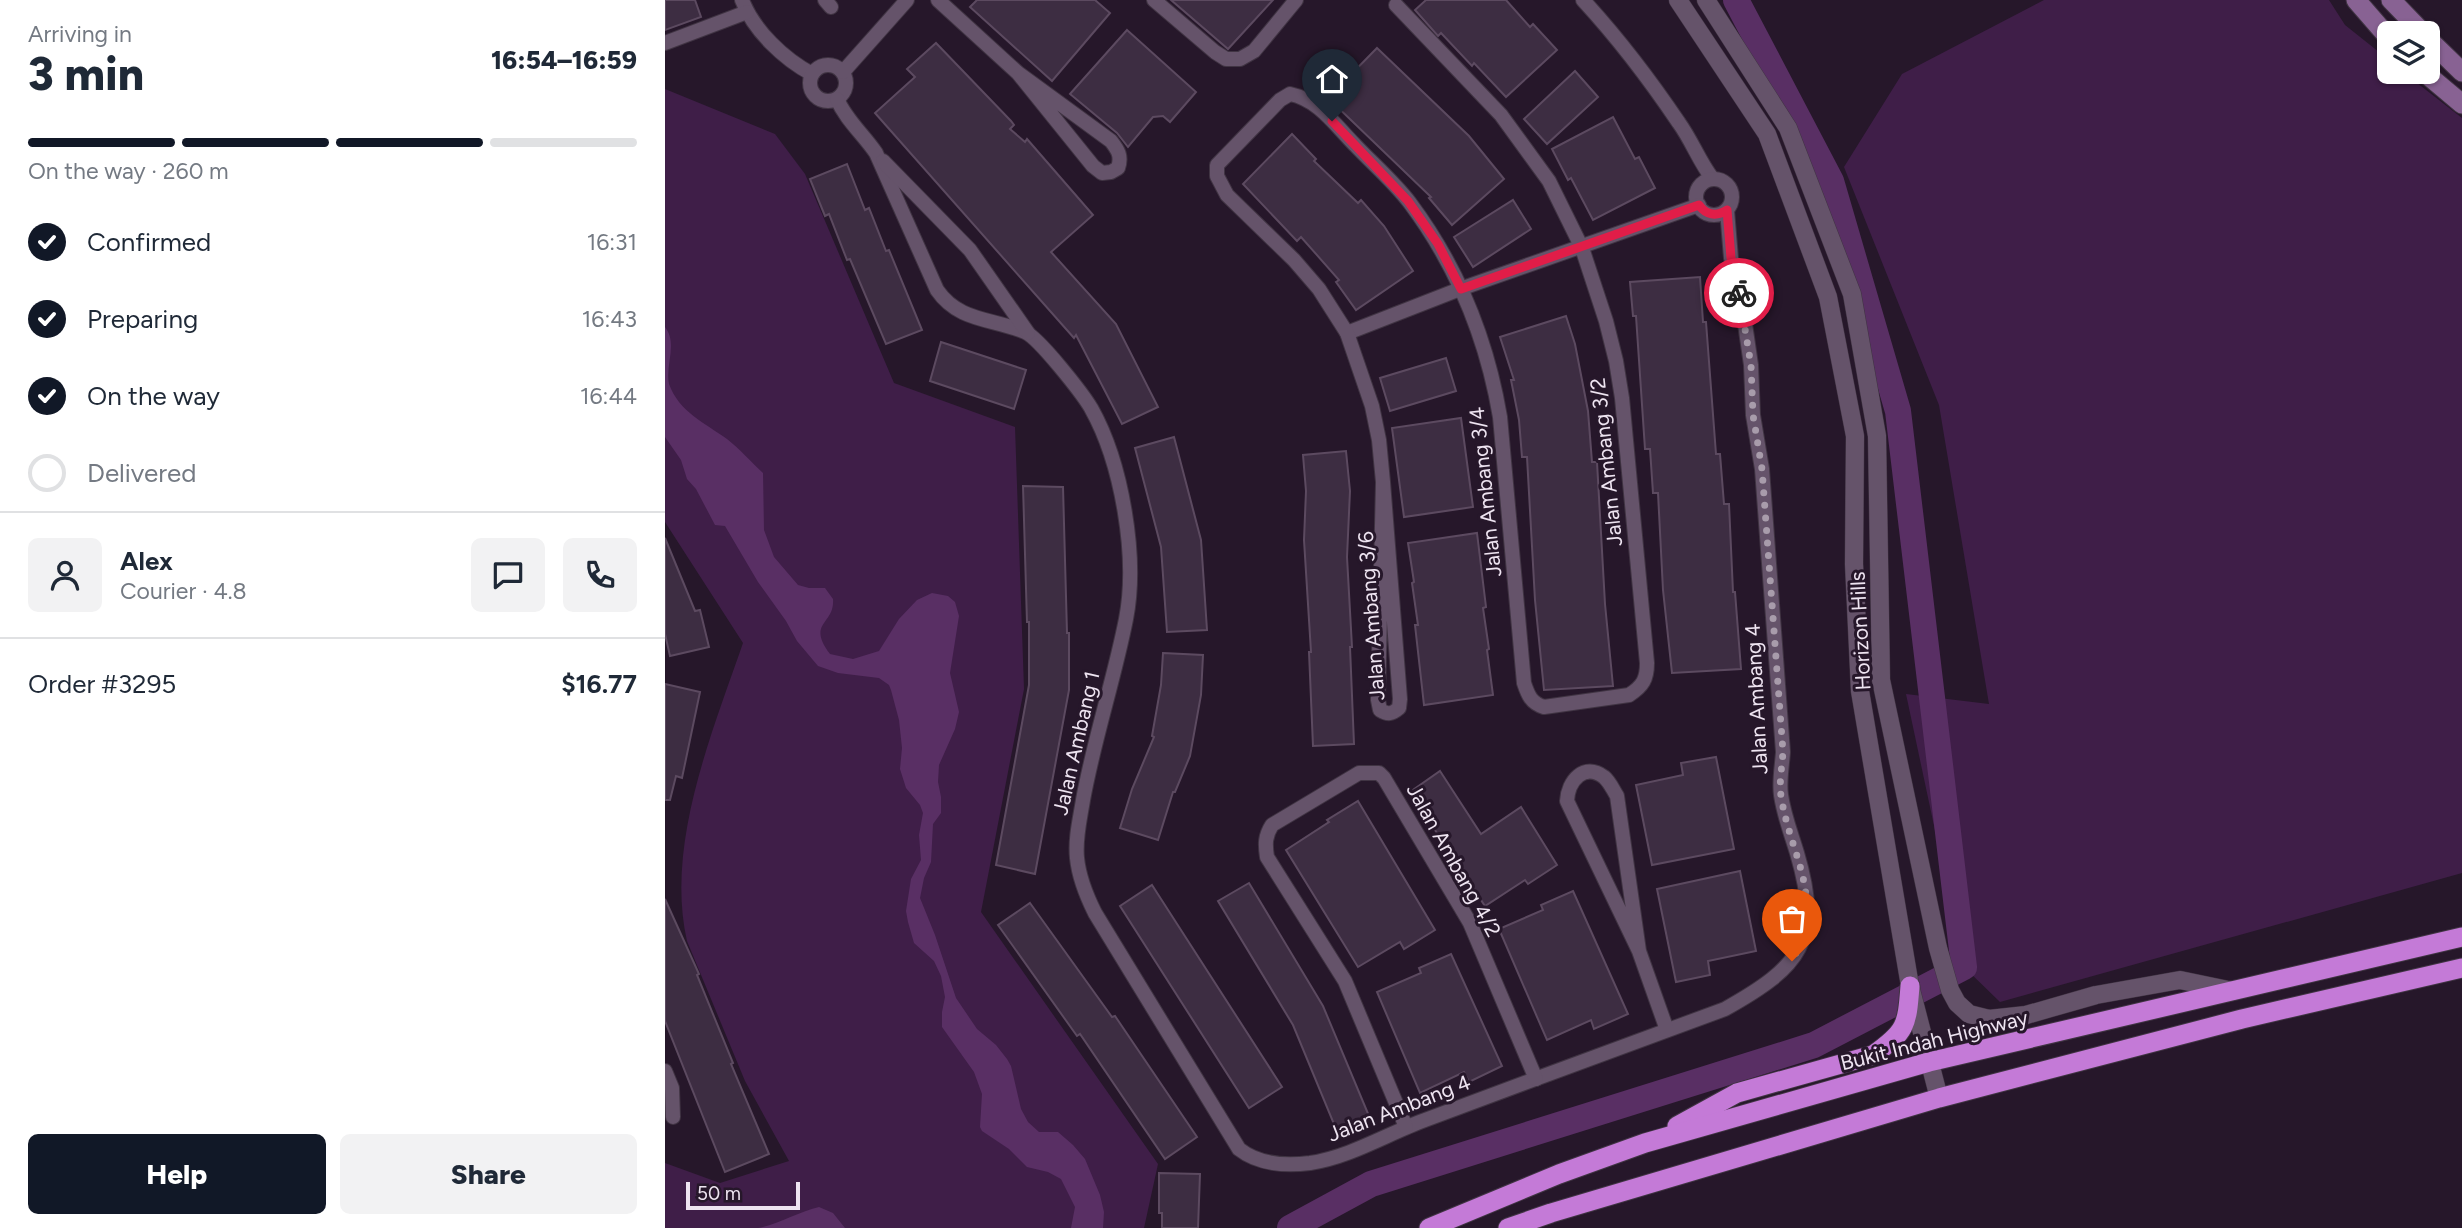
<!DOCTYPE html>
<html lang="en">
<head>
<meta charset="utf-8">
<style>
	body { margin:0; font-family:Figtree,sans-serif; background:#f2f2f3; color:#1f2937; height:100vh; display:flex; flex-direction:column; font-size:26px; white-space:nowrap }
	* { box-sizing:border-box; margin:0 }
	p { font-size:23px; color:#747a83 }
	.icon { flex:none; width:38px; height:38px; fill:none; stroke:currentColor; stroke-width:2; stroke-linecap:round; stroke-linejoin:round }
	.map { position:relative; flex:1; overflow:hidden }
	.panel { display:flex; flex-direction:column; background:#fff; width:665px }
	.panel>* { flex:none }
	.tools { position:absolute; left:1712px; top:21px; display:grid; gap:14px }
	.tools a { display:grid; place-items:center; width:63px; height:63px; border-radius:10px; background:#fff; box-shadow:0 2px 5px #0004; font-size:35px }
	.scale { position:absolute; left:21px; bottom:18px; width:114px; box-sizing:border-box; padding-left:7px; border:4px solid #eee4f1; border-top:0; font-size:19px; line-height:24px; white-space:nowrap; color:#eee4f1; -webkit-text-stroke:5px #26172a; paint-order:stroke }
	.pin { position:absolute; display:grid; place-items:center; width:60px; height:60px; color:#fff; margin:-72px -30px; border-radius:50% 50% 50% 0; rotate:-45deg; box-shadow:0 0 7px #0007 }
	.pin .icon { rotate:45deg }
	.courier { position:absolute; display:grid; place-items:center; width:70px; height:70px; margin:-35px; border:5px solid #e11d48; border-radius:50%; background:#fff; color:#222; box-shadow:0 2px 9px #0007 }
	.overview em { font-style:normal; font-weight:800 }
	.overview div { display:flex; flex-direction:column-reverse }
	.overview { display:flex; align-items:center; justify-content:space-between; height:119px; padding:0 28px }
	h1 { font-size:46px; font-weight:800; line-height:52px }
	.bar { display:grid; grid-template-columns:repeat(4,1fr); gap:10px 7px; align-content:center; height:84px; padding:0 28px }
	.bar i { height:9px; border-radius:5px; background:#e0e1e3 }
	.bar .on { background:#111827 }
	.bar p { grid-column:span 4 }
	.line { display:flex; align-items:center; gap:18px; padding:0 28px; border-top:2px solid #e0e1e3 }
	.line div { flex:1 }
	.round { display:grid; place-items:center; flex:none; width:74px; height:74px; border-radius:10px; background:#f2f2f3 }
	ol { padding:0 28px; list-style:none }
	li { display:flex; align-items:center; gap:21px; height:77px }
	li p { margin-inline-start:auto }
	li .icon { padding:7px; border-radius:50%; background:#111827; color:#fff; stroke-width:4 }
	li:last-child { color:#747a83 }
	li i { width:38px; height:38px; border:4px solid #e0e1e3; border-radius:50% }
	.cta { display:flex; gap:14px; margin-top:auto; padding:14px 28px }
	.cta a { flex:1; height:80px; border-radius:10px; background:#111827; color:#fff; font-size:28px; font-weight:800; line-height:80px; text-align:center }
	.cta a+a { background:#f2f2f3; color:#1f2937 }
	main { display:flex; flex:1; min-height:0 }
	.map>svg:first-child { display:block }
</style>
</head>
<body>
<main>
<section class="panel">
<div class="overview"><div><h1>3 min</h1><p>Arriving in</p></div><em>16:54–16:59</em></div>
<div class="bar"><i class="on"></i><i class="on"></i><i class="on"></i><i></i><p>On the way · 260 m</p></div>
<ol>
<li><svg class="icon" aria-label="check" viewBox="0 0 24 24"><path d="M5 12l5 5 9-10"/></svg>Confirmed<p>16:31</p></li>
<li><svg class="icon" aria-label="check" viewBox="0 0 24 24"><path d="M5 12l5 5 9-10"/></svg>Preparing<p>16:43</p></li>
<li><svg class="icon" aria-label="check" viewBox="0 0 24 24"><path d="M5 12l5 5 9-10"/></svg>On the way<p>16:44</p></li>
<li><i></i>Delivered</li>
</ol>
<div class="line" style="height:126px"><a class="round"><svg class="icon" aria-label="person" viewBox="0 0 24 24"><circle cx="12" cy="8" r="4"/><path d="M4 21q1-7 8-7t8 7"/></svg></a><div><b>Alex</b><p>Courier · 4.8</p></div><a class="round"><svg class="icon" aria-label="chat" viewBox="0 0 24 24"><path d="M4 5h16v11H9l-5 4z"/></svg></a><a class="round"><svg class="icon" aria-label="phone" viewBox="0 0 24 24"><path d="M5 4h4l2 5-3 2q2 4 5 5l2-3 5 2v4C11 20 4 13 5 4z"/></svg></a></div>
<div class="line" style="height:91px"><div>Order #3295</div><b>$16.77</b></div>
<div class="cta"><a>Help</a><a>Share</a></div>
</section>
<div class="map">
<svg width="1797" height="1228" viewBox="0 0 1797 1228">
	<rect width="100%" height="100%" fill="#26172a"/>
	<g fill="#3f1e48">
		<polygon points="1379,0 1664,0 1680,25 1724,60 1724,72 1738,72 1797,118 1797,873 1335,1002 1299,967 1241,694 1324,704 1274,405 1179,167 1237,74"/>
		<path d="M0,89L110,134L140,174L229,383L350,427L359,689L316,912L493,1164L479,1228H0V1163L55,1183L124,1161L80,1081L22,941C0,845 47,733 78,643L0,522Z"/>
	</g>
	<g fill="#592f64">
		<path d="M0,327C13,343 0,366 4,384C14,412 40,423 62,439C75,449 86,462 98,473L99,530L109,557L133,585L144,588H160L168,599C170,625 141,622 165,654L188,659L214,651L234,619L252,600L267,593L283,596L290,602L294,616L285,673L294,712L290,729L274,765L273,782L276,797V813L268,824L266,862L259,878L255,898L270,935L291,998L312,1029L331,1045L342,1059L346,1066L356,1109L363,1122L374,1132H393L408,1145L420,1159L435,1195L439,1212L438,1228H406L410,1207L396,1179L383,1172L362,1167L344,1149L317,1131L315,1127L317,1094L309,1072L277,1027V1012L280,997L276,976L269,961L249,943L243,922L241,911L246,879L256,860L254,835L258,813L255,805L241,788L235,769L237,748L234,720L226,690L224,685L214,678L173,673L153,666L132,641L121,621L93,582L60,526L50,525L31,489L22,479L16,460L0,437Z"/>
		<path d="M154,1207L168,1213L180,1228H93C114,1224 133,1212 154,1207Z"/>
	</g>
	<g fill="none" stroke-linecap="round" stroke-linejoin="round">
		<polyline stroke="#592f64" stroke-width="26" points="625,1228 706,1184 1149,1045 1299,967 1233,411 1166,181 1071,0"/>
	</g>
	<g fill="#3d2d42" stroke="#5c4a60" stroke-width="2">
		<polygon points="0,0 30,0 36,17 0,30"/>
		<polygon points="312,0 430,0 445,13 387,81 305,7"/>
		<polygon points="506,0 608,0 563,49"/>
		<polygon points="761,0 841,0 865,27 868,24 892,50 841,97 809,63 807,66 776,33 773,36 750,10"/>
		<polygon points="462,30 531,92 505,122 498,116 488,117 463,147 452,133 405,94"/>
		<polygon points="271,43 346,121 349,125 345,129 360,142 362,139 428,215 386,252 451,324 493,407 457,424 411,335 409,338 210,113 250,77 242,69"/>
		<polygon points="712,48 804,136 839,179 787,225 764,198 766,197 663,98"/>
		<polygon points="910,71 933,97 882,144 859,119"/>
		<polygon points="948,117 970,159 974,157 990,188 928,220 906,178 903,180 887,149"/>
		<polygon points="627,134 651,159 649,161 693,203 696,200 719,226 748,271 691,310 671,282 674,280 636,237 632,241 578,184"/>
		<polygon points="182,164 200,210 204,208 221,251 224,250 257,330 221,344 185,259 182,260 164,214 160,216 145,179"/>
		<polygon points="848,200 866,229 808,267 789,237"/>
		<polygon points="1035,277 1038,322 1041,322 1051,454 1055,454 1059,504 1064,504 1068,592 1070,592 1076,669 1007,673 998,590 993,493 988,493 985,449 980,449 971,316 968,316 965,282"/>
		<polygon points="901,316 910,344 923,411 927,462 932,462 940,604 948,686 879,690 870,600 862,457 857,457 854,420 846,380 849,380 835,337"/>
		<polygon points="276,342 361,370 349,409 265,381"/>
		<polygon points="781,358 791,391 725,411 715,378"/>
		<polygon points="796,418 808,507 739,517 727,428"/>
		<polygon points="509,437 536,540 542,630 502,632 496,547 470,448"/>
		<polygon points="681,451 685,491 682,557 687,647 685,647 689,744 648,746 644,652 646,652 639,540 641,491 638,455"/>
		<polygon points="358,486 398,487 402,633 404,633 404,690 370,874 331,865 364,685 364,622 362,622"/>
		<polygon points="812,533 821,607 818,608 824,649 822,650 828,695 759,705 750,625 753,625 747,583 749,582 743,543"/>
		<polygon points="0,538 30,611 35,610 44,647 5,656 0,634"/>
		<polygon points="498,653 538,655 536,695 525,756 510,792 508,792 493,840 455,828 467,789 489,737 487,736 496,685"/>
		<polygon points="0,684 35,692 17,778 11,776 5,800 0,800"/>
		<polygon points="1051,757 1069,849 987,865 971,785 1018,775 1016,763"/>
		<polygon points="775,771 816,834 856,807 892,865 863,884 860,880 820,906 745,792"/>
		<polygon points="693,801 770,930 739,949 735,942 693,967 621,850 664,822 662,820"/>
		<polygon points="1075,871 1091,951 1043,961 1045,975 1011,982 992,889"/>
		<polygon points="584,883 658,1006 704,1116 671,1129 628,1025 553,901"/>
		<polygon points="487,885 617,1087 584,1108 455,906"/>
		<polygon points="908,891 963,1014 929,1029 926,1020 882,1040 834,929 878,910 876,905"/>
		<polygon points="0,899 34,974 32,975 68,1063 66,1064 104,1154 60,1172 0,1021"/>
		<polygon points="365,903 447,1017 450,1016 532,1137 500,1159 415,1034 412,1036 333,925"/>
		<polygon points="786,954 837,1066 804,1082 799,1072 755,1093 712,992 756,973 754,968"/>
		<polygon points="494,1173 535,1174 533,1228 497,1228 497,1213 494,1213"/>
	</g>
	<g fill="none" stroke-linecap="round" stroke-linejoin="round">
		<defs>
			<g id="minor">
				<path d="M77,0C89,31 119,59 147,74"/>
				<polyline points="160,0 166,7"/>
				<path d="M273,0L353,73L446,141C453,150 457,156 453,168L446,172L437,173L428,166L353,73"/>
				<polyline points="489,0 550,52 561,59 575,59 589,51 631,0"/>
				<path d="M918,0C953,38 985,80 1014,123C1027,141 1034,161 1047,178"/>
				<polyline points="0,43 82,12"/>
				<circle cx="163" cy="83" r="18"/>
				<polyline points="178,72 242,0"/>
				<path d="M172,99C181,120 198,134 211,153L272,290C294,322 327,318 360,332C374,338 417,393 426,408C457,463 473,557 461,619C449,680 429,739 418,800C415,819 410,838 412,858C414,878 421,895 430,913L574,1149C593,1164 621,1166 645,1163C685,1157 722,1134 760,1120C860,1083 960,1045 1060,1009C1135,967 1158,941 1132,853C1126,833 1119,816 1116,795C1114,782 1117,766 1118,752L1097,469L1088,415L1086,365L1078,310L1066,258L1062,210"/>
				<polyline points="218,161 305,250 363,333"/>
				<circle cx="1049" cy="197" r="18"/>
				<polyline points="682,333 795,289 1034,205"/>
				<path d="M718,482L735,699L734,708C727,714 723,715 715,710L713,700L718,482L714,440L707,406L682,333L654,289L629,260L562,195L552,176V165L615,100L625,94C654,100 670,125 690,145C708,164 729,182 745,203C792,266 822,340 835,417L859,683C863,695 866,703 879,707L964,695C978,686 982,679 982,663L957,398L951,361L941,321L917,248L884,181L836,115L731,5"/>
				<path d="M974,951L902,801C903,781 919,762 939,777C945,782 948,790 952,796L974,951L1002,1030"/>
				<polyline points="0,1071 7,1088 8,1117"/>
				<path d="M741,1127L680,981L602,857C600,844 600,836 607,825L694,773H714L719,778L805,923L871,1079"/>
			</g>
			<g id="tertiary">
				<polyline points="1013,0 1102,134 1163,297 1190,436 1189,564 1195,691 1245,986 1274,1098"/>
				<polyline points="1041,0 1123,128 1187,294 1212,436 1216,680 1273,948 1285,990 1292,1003 1304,1014 1324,1019 1361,1015 1431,995 1515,980 1568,991"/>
			</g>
			<g id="secondary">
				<polyline points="1691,0 1724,38"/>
				<polyline points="1726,0 1758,33"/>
				<polyline points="1762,38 1797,72"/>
				<polyline points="1759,72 1797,104"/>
			</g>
			<g id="trunk">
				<path d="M1012,1126L1072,1093L1208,1055C1241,1032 1242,1026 1245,986"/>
				<polyline points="764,1228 894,1174 980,1143 1264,1062 1797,937"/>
				<polyline points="843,1228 886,1213 1274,1098 1577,1019 1797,968"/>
			</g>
		</defs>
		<use href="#minor" stroke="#403443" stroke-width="16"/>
		<use href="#tertiary" stroke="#403443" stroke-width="19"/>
		<use href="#secondary" stroke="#403443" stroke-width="21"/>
		<use href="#trunk" stroke="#403443" stroke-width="21"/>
		<use href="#minor" stroke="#65536a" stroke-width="14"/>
		<use href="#tertiary" stroke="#65536a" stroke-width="18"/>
		<use href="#secondary" stroke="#886293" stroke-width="19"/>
		<use href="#trunk" stroke="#c47ad7" stroke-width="19"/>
	</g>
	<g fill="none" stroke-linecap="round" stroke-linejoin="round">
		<path stroke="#a89cab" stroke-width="7" stroke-dasharray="0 12.6" d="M1074,293L1086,365L1088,415L1097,469L1118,752C1117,766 1114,782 1116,796C1126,859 1161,896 1127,961"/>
		<path stroke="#e11d48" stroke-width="9" d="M667,121L743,201L773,244L796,289L1034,205C1041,215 1051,217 1062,210L1066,258L1074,293"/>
	</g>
	<g text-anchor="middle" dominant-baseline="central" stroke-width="6" stroke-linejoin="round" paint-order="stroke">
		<g font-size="21" fill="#eee4f1" stroke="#26172a">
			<text transform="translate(941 462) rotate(-96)">Jalan Ambang 3/2</text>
			<text transform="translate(820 492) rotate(-96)">Jalan Ambang 3/4</text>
			<text transform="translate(706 616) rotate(-94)">Jalan Ambang 3/6</text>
			<text transform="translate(1195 631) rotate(-93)">Horizon Hills</text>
			<text transform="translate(1091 699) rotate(-93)">Jalan Ambang 4</text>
			<text transform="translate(411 743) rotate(-77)">Jalan Ambang 1</text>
			<text transform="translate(789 860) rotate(61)">Jalan Ambang 4/2</text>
			<text transform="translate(1269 1040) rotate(-14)">Bukit Indah Highway</text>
			<text transform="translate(734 1108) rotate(-21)">Jalan Ambang 4</text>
		</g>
	</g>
</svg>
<div class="tools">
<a><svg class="icon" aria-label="layers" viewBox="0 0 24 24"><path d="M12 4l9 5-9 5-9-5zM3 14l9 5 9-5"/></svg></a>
</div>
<div class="scale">50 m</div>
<div class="pin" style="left:1127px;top:961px;background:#ea580c"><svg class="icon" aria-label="bag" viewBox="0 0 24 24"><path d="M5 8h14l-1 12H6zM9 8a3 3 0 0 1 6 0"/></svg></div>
<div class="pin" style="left:667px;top:121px;background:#1f2937"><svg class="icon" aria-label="home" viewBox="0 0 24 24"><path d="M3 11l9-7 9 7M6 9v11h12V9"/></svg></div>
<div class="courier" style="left:1074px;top:293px"><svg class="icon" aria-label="bike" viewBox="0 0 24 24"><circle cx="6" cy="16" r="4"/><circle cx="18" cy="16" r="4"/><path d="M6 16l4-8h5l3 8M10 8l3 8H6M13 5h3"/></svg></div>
</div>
</main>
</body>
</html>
